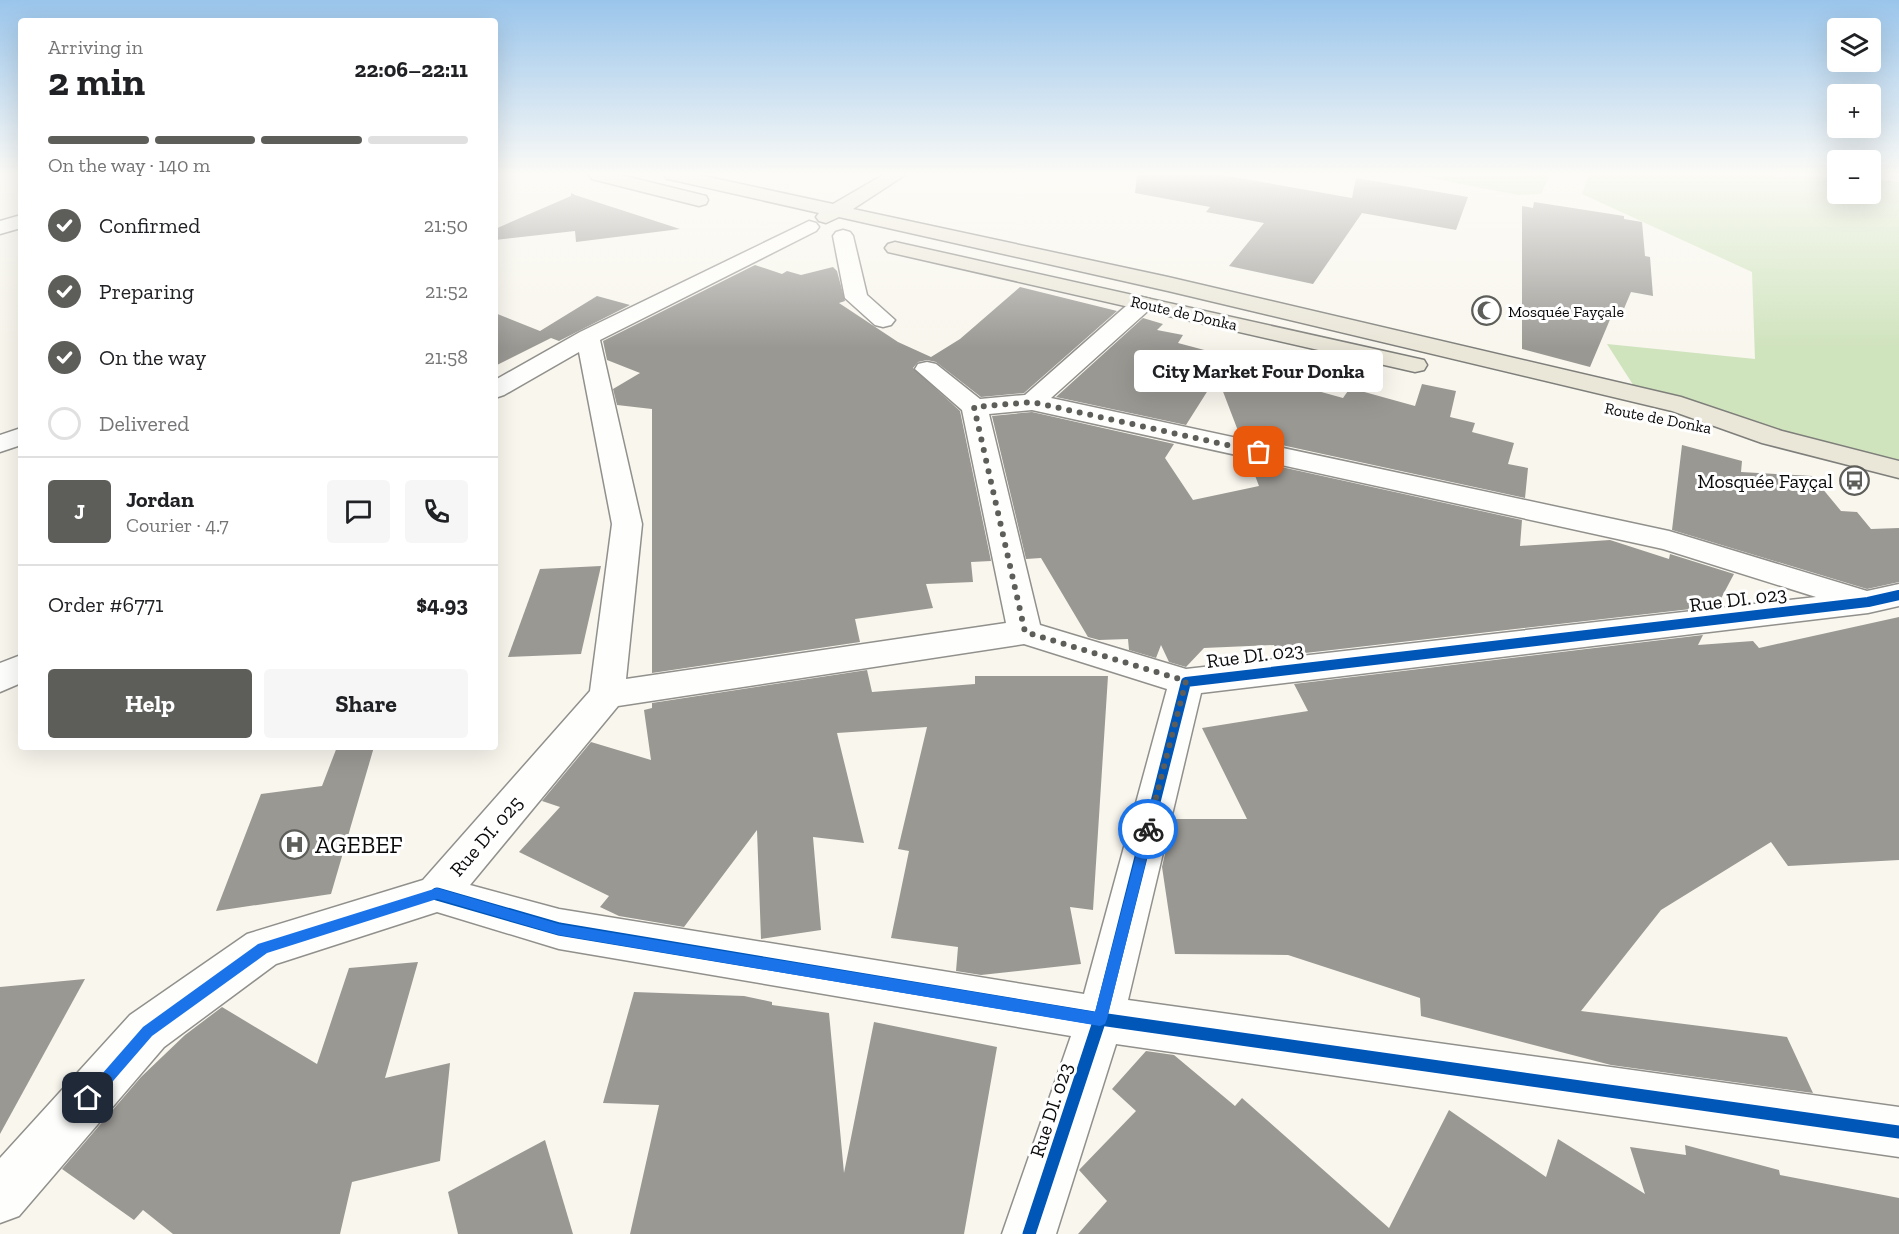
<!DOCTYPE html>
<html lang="en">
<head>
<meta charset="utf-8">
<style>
	body { margin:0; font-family:"Zilla Slab",serif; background:#f6f6f6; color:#202124; height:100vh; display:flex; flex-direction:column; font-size:22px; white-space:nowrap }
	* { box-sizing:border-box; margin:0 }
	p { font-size:20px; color:#757577 }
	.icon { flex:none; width:33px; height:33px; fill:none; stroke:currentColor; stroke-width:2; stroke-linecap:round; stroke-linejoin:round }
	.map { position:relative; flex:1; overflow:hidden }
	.sheet { position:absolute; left:18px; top:18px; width:480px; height:732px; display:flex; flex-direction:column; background:#fff; border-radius:6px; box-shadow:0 6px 24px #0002 }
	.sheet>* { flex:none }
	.controls { position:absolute; left:1827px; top:18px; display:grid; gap:12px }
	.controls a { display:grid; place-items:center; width:54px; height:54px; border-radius:6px; background:#fff; box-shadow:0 6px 24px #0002; font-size:30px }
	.pin { position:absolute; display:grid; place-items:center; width:51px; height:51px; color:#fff; margin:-26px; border-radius:12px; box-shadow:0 3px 9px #0006 }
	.courier { position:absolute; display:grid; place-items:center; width:60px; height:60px; margin:-30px; border:4px solid #1a73e8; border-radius:50%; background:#fff; color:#222; box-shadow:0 2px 8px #0007 }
	.bubble { position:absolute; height:42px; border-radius:6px; background:#fff; box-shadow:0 6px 24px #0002; font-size:20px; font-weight:800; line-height:42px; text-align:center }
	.summary em { font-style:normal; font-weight:800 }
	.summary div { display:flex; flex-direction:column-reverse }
	.summary { display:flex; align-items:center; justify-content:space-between; height:102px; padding:0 30px }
	h1 { font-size:39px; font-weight:800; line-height:45px }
	.bar { display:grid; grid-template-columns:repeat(4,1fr); gap:9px 6px; align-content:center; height:72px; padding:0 30px }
	.bar i { height:8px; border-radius:4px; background:#e0e0e0 }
	.bar .active { background:#5d5d59 }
	.bar p { grid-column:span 4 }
	.line { display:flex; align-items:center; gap:15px; padding:0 30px; border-top:2px solid #e0e0e0 }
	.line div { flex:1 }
	.round { display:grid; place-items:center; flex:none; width:63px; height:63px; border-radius:6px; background:#f6f6f6 }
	ol { padding:0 30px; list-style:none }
	li { display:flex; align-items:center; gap:18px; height:66px }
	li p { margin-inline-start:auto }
	li .icon { padding:6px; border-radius:50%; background:#5d5d59; color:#fff; stroke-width:4 }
	li:last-child { color:#757577 }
	li i { width:33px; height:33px; border:3px solid #e0e0e0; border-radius:50% }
	.primary-button { display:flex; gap:12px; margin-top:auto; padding:12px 30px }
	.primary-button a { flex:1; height:69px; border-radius:6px; background:#5d5d59; color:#fff; font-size:24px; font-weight:800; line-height:69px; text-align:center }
	.primary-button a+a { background:#f6f6f6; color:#202124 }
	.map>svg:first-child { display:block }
</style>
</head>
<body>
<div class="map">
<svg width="1899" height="1234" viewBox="0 0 1899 1234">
	<rect width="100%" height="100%" fill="#f8f6ed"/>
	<g fill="#cfe3bd">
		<polygon points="1416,175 1547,175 1548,178 1541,194 1518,195"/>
		<polygon points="1589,175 1829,175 1837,176 1838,194 1870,194 1871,179 1899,182 1899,466 1646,405 1607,344 1755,359 1752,272 1582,194"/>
	</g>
	<g fill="#9a9893">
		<polygon points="1137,175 1223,175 1352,198 1356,178 1468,197 1456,230 1362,213 1313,284 1229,266 1264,223 1206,212 1210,207 1135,193"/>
		<polygon points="571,193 575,195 680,229 576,242 575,231 495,240 495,229 571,196"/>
		<polygon points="1534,202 1624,216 1624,219 1642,222 1645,256 1650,257 1653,296 1631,292 1623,311 1614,310 1590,367 1522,349 1522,206 1533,208"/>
		<polygon points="755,265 782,274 787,271 801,275 833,267 837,271 845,301 839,303 898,342 931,357 960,339 1020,287 1117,311 1024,393 981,397 936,362 927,360 918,362 913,368 960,411 991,561 971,562 973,582 926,584 933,608 855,619 860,642 652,673 652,409 617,405 613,389 640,373 607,360 603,341"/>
		<polygon points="597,296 630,305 559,341 551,338 495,366 495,313 540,331"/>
		<polygon points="1143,318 1163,324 1157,330 1183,335 1178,343 1227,356 1221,364 1343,398 1350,388 1415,406 1422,384 1456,391 1450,417 1475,423 1472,432 1514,443 1508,464 1528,468 1525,498 1240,436 1217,376 1186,425 1056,397"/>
		<polygon points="1032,412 1174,444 1165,458 1193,500 1259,486 1249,460 1522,520 1520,546 1610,540 1669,559 1670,554 1734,574 1717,606 1279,656 1274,645 1204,648 1186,667 1169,662 1161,645 1156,658 1129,650 1128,639 1099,640 1088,637 1041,558 1026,559 992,416"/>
		<polygon points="1682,445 1742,461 1741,472 1812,476 1841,511 1857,512 1871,529 1899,528 1899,582 1867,589 1672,530"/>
		<polygon points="601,566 581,654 508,657 540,569"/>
		<polygon points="1899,617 1899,860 1788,866 1771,842 1661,910 1581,1011 1787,1037 1813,1093 1611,1065 1421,1016 1420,998 1288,955 1175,954 1162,867 1173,819 1247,819 1202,728 1308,711 1294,684 1703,635 1698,645 1753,641 1759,648"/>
		<polygon points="867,670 872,692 975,684 975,676 1108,676 1093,910 1070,907 1081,964 981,975 956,971 958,947 891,938 909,851 898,849 927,727 837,733 864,843 813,837 821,930 761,939 757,830 684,927 619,916 600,907 609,896 519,852 560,807 542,801 591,742 651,760 644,710 652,708 652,703"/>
		<polygon points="337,747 374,747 331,894 216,911 261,794 322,786"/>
		<polygon points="418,962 385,1078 450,1063 440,1161 352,1182 340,1234 173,1234 143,1210 134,1220 62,1169 141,1077 185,1035 222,1007 317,1064 349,968"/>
		<polygon points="85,979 0,1134 0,987"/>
		<polygon points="634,992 744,996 772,1002 772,1005 829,1013 844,1173 874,1022 997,1047 964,1234 630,1234 659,1105 603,1103"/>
		<polygon points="1146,1051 1174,1055 1235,1106 1242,1098 1389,1228 1449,1110 1546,1177 1558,1139 1645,1194 1630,1147 1686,1155 1685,1145 1779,1170 1780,1175 1899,1198 1899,1234 1078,1234 1107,1201 1079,1170 1136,1111 1112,1089"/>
		<polygon points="545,1140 573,1234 458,1234 448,1192"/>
	</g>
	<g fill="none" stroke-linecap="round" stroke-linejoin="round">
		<defs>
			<g id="minor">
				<polygon points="21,215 21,228 0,234 0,221"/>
				<path d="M809,221L816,223L819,227L816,231L600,340L642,524L626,679L1006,623L962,410L915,369L918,364L927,362L936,364L980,399L1025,395L1134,299L1142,297L1150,299L1153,304L1150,309L1051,398L1669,531L1867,591L1899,584V606L1868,613L1201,693L1128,1000L1899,1107V1157L1116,1044L1056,1234H1002L1071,1036L559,949L437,912L276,964L164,1047L19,1216L0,1223V1158L130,1015L247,934L423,880L590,691L612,524L579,352L504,395L495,398V380L580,332ZM1032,410L1663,549L1816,597L1186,669L1040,625L989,414ZM1024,644L1167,689L1084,994L559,909L470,885L618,706Z"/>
				<polygon points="843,230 850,232 853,236 867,295 895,320 891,325 883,327 875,325 845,298 833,236 836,232"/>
				<polygon points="21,428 21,445 0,452 0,435"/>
				<polygon points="21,655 21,683 0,692 0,663"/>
			</g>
			<g id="major">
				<polygon points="589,175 621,175 706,196 708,200 706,204 699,206 592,179"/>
				<polygon points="664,175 699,175 833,204 883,175 905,175 853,209 1168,277 1681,397 1782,431 1899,461 1899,478 1762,443 1672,411 1168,291 839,217 826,223 819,221 816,217 819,213 673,180 667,179"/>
				<polygon points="895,242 1415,358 1424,360 1427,365 1424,370 1415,372 888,252 885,248 888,244"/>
			</g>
		</defs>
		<use href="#minor" stroke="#91908c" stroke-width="3"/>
		<use href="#major" stroke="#7e7e7a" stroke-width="3"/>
		<use href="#minor" fill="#fefefc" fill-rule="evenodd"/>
		<use href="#major" fill="#eae6d8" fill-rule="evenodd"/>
		<defs>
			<polyline id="cycleway-far1" points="1142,855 1186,682 1868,602 1899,595"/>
			<g id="cycleway">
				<polyline points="437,894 559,929 1100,1019 1899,1132"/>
				<polyline points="1029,1234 1100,1019 1142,853"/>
			</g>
		</defs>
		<use href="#cycleway-far1" stroke="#fff" stroke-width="14"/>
		<use href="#cycleway" stroke="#fff" stroke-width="16"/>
		<use href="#cycleway-far1" stroke="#0057b8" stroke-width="10"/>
		<use href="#cycleway" stroke="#0057b8" stroke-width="13"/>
	</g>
	<linearGradient id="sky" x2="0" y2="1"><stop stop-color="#9ac5eb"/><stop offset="0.5" stop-color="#fcfbf7"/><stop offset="1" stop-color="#fcfbf7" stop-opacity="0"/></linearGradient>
	<rect width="1899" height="348" fill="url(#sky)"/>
	<polygon fill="#1a73e8" points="1148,824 1154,829 1107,1019 1105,1024 1100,1026 559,935 437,899 267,953 152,1036 94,1103 88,1105 83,1103 81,1098 143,1027 258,944 437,888 559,924 1095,1012 1143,829"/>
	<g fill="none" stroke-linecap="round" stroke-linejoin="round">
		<polyline stroke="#5d5d59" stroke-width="6" stroke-dasharray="0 10.8" points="1148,829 1186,681 1025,632 974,407 1032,402 1259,452"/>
	</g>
	<defs>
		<symbol id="mosque-ring" viewBox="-11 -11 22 22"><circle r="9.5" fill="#fff" stroke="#5d5d59" stroke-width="1.5"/><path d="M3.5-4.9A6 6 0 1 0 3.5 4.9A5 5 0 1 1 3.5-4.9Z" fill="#5d5d59"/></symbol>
		<symbol id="bus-ring" viewBox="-11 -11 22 22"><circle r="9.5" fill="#fff" stroke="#5d5d59" stroke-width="1.5"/><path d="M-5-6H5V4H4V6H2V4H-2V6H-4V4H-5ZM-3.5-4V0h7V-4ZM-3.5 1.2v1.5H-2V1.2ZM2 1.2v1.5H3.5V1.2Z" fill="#5d5d59"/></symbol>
		<symbol id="hospital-ring" viewBox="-11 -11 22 22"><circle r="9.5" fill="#fff" stroke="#5d5d59" stroke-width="1.5"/><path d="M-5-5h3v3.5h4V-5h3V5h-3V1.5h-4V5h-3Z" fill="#5d5d59"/></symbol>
	</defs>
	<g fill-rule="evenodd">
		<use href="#mosque-ring" x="1470" y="294" width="33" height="33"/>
		<use href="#bus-ring" x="1838" y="464" width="33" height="33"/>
		<use href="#hospital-ring" x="278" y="828" width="33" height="33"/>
	</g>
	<g text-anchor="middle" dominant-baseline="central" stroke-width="6" stroke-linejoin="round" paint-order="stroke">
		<g font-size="16" fill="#0a0a0a" stroke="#fff" text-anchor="start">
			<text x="1508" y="311">Mosquée Fayçale</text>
		</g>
		<g font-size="16" fill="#0a0a0a" stroke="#fff">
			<text transform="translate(1184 313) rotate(13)">Route de Donka</text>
			<text transform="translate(1658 418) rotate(11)">Route de Donka</text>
		</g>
		<g font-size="20" fill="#0a0a0a" stroke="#fff" text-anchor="end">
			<text x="1833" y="481">Mosquée Fayçal</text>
		</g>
		<g font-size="20" fill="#0a0a0a" stroke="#fff">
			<text transform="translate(1738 599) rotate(-7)">Rue DI. 023</text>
			<text transform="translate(1255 655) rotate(-7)">Rue DI. 023</text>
			<text transform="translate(486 836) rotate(-49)">Rue DI. 025</text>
			<text transform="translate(1051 1110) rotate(-72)">Rue DI. 023</text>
		</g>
		<g font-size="24" fill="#0a0a0a" stroke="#fff" text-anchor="start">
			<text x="315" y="844">AGEBEF</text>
		</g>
	</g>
</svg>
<div class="controls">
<a><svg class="icon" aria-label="layers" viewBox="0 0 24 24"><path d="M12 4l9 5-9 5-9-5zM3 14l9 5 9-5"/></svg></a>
<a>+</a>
<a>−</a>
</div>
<div class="pin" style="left:1259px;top:452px;background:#ea580c"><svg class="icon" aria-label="bag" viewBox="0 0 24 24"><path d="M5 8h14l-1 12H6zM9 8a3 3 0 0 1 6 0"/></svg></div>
<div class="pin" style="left:88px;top:1098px;background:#1f2937"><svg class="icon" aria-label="home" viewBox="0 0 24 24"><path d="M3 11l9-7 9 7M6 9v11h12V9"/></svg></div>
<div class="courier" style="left:1148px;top:829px"><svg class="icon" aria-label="bike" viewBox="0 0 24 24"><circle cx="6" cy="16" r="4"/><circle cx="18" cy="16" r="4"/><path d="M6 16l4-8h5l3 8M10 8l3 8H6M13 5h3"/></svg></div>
<div class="bubble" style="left:1134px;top:350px;width:249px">City Market Four Donka</div>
<section class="sheet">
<div class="summary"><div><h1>2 min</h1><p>Arriving in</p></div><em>22:06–22:11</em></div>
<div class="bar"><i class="active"></i><i class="active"></i><i class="active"></i><i></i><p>On the way · 140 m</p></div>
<ol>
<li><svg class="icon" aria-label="check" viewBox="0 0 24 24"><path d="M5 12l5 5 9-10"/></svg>Confirmed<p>21:50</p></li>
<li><svg class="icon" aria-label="check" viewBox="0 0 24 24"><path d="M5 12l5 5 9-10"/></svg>Preparing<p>21:52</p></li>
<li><svg class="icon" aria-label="check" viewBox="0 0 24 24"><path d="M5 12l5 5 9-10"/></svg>On the way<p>21:58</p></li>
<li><i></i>Delivered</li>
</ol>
<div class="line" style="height:108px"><b class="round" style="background:#5d5d59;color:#fff">J</b><div><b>Jordan</b><p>Courier · 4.7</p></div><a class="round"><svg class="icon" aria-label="chat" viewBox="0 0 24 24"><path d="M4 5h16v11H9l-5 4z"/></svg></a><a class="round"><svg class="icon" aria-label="phone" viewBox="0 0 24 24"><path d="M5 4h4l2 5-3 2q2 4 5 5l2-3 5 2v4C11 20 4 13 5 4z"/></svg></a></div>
<div class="line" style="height:78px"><div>Order #6771</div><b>$4.93</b></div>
<div class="primary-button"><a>Help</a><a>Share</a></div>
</section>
</div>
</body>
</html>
